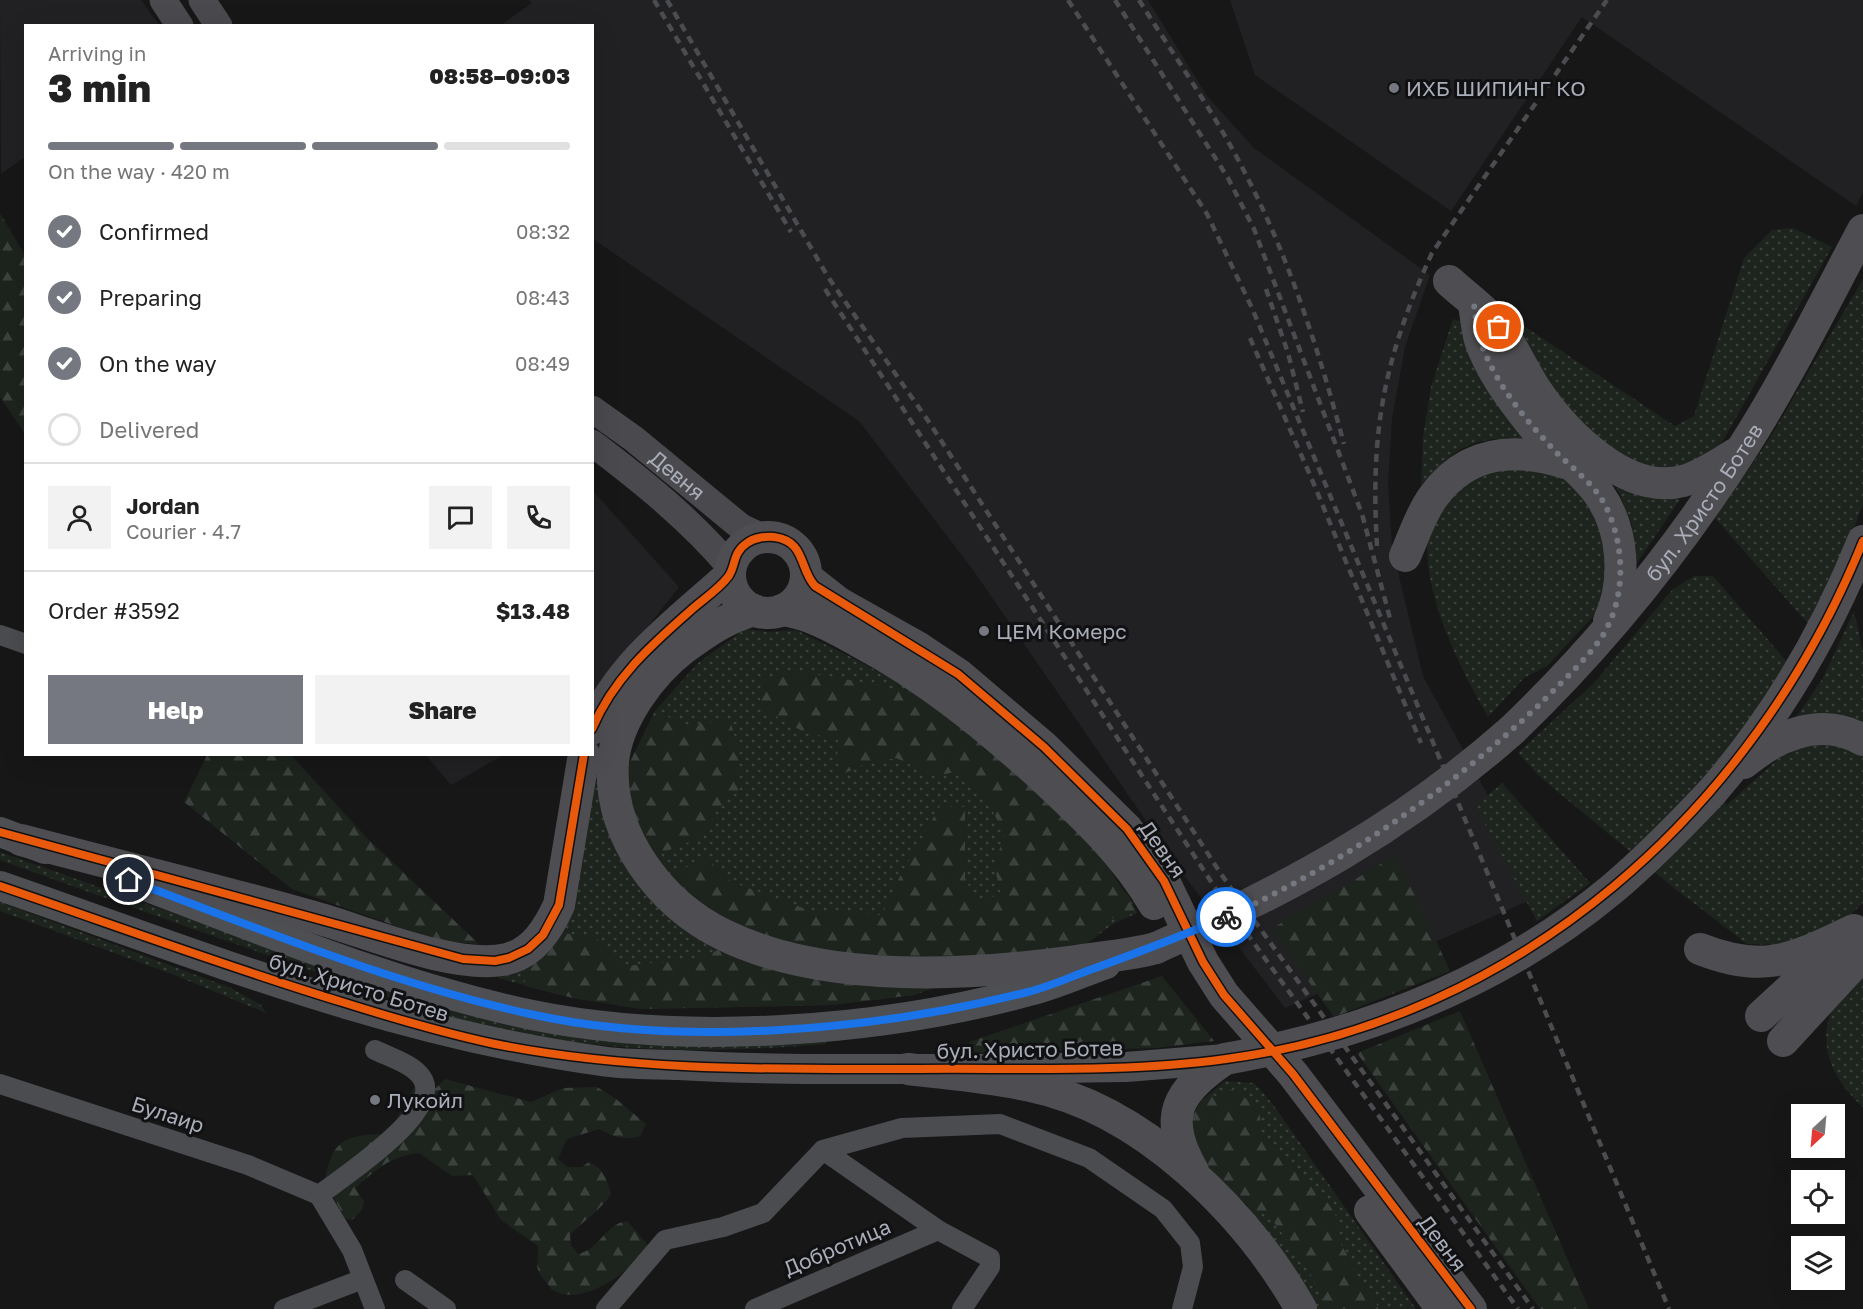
<!DOCTYPE html>
<html lang="en">
<head>
<meta charset="utf-8">
<style>
	body { margin:0; font-family:"Golos Text",sans-serif; background:#f2f2f2; color:#222; height:100vh; display:flex; flex-direction:column; font-size:22px; white-space:nowrap }
	* { box-sizing:border-box; margin:0 }
	p { font-size:20px; color:#767676 }
	.icon { flex:none; width:33px; height:33px; fill:none; stroke:currentColor; stroke-width:2; stroke-linecap:round; stroke-linejoin:round }
	.map { position:relative; flex:1; overflow:hidden }
	.panel { position:absolute; left:24px; top:24px; width:570px; height:732px; display:flex; flex-direction:column; background:#fff; border-radius:0px; box-shadow:0 6px 24px #0002 }
	.panel>* { flex:none }
	.needle { width:39px; rotate:206deg }
	.tools { position:absolute; left:1791px; top:1104px; display:grid; gap:12px }
	.tools a { display:grid; place-items:center; width:54px; height:54px; border-radius:0px; background:#fff; box-shadow:0 6px 24px #0002; font-size:30px }
	.pin { position:absolute; display:grid; place-items:center; width:51px; height:51px; color:#fff; margin:-26px; border:3px solid #fff; border-radius:50%; box-shadow:0 2px 6px #0007 }
	.courier { position:absolute; display:grid; place-items:center; width:60px; height:60px; margin:-30px; border:4px solid #1a73e8; border-radius:50%; background:#fff; color:#222; box-shadow:0 2px 8px #0007 }
	.headline em { font-style:normal; font-weight:800 }
	.headline div { display:flex; flex-direction:column-reverse }
	.headline { display:flex; align-items:center; justify-content:space-between; height:102px; padding:0 24px }
	h1 { font-size:39px; font-weight:800; line-height:45px }
	.bar { display:grid; grid-template-columns:repeat(4,1fr); gap:9px 6px; align-content:center; height:72px; padding:0 24px }
	.bar i { height:8px; border-radius:4px; background:#e0e0e0 }
	.bar .selected { background:#757880 }
	.bar p { grid-column:span 4 }
	.line { display:flex; align-items:center; gap:15px; padding:0 24px; border-top:2px solid #e0e0e0 }
	.line div { flex:1 }
	.round { display:grid; place-items:center; flex:none; width:63px; height:63px; border-radius:0px; background:#f2f2f2 }
	ol { padding:0 24px; list-style:none }
	li { display:flex; align-items:center; gap:18px; height:66px }
	li p { margin-inline-start:auto }
	li .icon { padding:6px; border-radius:50%; background:#757880; color:#fff; stroke-width:4 }
	li:last-child { color:#767676 }
	li i { width:33px; height:33px; border:3px solid #e0e0e0; border-radius:50% }
	.primary-button { display:flex; gap:12px; margin-top:auto; padding:12px 24px }
	.primary-button a { flex:1; height:69px; border-radius:0px; background:#757880; color:#fff; font-size:24px; font-weight:800; line-height:69px; text-align:center }
	.primary-button a+a { background:#f2f2f2; color:#222 }
	.map>svg:first-child { display:block }
</style>
</head>
<body>
<div class="map">
<svg width="1863" height="1309" viewBox="0 0 1863 1309">
	<defs>
		<pattern id="grass-dots" width="8" height="8" patternUnits="userSpaceOnUse" patternTransform="scale(1.5)"><rect width="8" height="8" fill="#1d241e"/><path d="M2 2h.1M6 6h.1" fill="none" stroke="#3b413d" stroke-width="1.8" stroke-linecap="round"/></pattern>
		<pattern id="forest-firs" width="22" height="20" patternUnits="userSpaceOnUse" patternTransform="scale(1.5)"><rect width="22" height="20" fill="#1d241e"/><path d="M5 1l3.5 6h-7zM16 11l3.5 6h-7z" fill="#3b413d"/></pattern>
	</defs>
	<rect width="100%" height="100%" fill="#171717"/>
	<g fill="#212123">
		<polygon points="0,0 141,0 159,25 26,26 25,157 1,174"/>
		<polygon points="529,0 1148,0 1207,96 1254,148 1430,275 1405,347 1392,419 1388,483 1392,547 1423,676 1542,895 1285,1008 1182,873 973,570 859,421 593,239 592,26 499,26 532,3"/>
		<polygon points="1230,0 1863,0 1863,192 1856,206 1582,17 1451,211 1255,75"/>
		<polygon points="592,490 679,587 593,696 592,696"/>
		<polygon points="426,755 503,755 451,785"/>
	</g>
	<g fill="url(#grass-dots)">
		<polygon points="1793,228 1832,247 1720,446 1678,470 1626,462 1589,435 1560,402 1501,311 1675,426 1694,416 1744,258 1772,230"/>
		<polygon points="1863,279 1863,504 1847,547 1810,626 1715,518 1770,438"/>
		<path d="M1453,319L1463,322C1478,381 1489,401 1536,441C1479,434 1456,442 1421,488L1423,437L1431,387Z"/>
		<path d="M1507,461L1569,478L1598,512L1609,585L1598,611L1547,666L1524,678L1488,717C1459,666 1418,587 1429,526C1431,519 1454,487 1461,481C1471,472 1494,467 1507,461Z"/>
		<polygon points="1617,488 1651,498 1683,495 1635,566 1632,525"/>
		<polygon points="1694,576 1713,576 1787,662 1741,732 1700,782 1727,805 1778,759 1802,746 1834,740 1863,750 1863,903 1847,918 1811,939 1779,945 1747,944 1674,888 1540,777 1518,753 1594,683 1673,589"/>
		<polygon points="1854,611 1863,652 1863,724 1833,713 1795,719 1823,678"/>
		<polygon points="745,629 767,632 796,630 859,661 945,710 1129,896 1137,913 1113,924 1073,954 690,899 653,856 629,764 655,711 698,663"/>
		<polygon points="604,729 626,861 929,981 934,988 914,995 831,1005 642,1009 573,998 498,978 502,968 525,960"/>
		<polygon points="1502,783 1590,883 1537,921 1475,806"/>
		<path d="M0,852L413,998L825,1036L826,1044C726,1053 627,1053 528,1035C446,1020 368,991 290,963C193,929 96,895 0,860Z"/>
		<polygon points="0,902 231,988 261,1005 266,1013 177,976 0,911"/>
		<path d="M1863,971V1107C1833,1080 1816,1046 1833,1007C1839,994 1854,982 1863,971Z"/>
		<polygon points="1225,1081 1254,1083 1272,1103 1416,1309 1316,1309 1299,1278 1246,1204 1213,1174 1201,1101"/>
	</g>
	<g fill="url(#forest-firs)">
		<polygon points="0,213 25,255 25,434 0,397"/>
		<path d="M781,674H814L861,682L917,694L945,710L1025,779L1100,853L1137,913L1104,920C1089,944 1078,953 1050,959L857,958L788,944L734,928L690,899L671,877L704,856L732,882L811,911L882,915L900,876L940,806L965,807V878L976,900L1001,895L994,864L1005,835L988,802L960,771L935,776L896,758L867,763L841,775L837,758L838,738C804,735 785,725 760,703L761,681Z"/>
		<polygon points="655,711 687,725 730,720 739,751 739,790 717,809 704,836 653,856 630,804 629,764"/>
		<polygon points="207,755 291,755 367,838 479,944 438,941 292,889 184,802"/>
		<polygon points="1396,855 1450,971 1334,1017 1271,929"/>
		<path d="M554,933C588,935 605,933 620,968L645,963L693,961L725,947L910,982L914,995L831,1005L642,1009L573,998L525,986V960Z"/>
		<polygon points="1162,976 1214,1041 1156,1048 972,1053 969,1042"/>
		<polygon points="1460,1011 1589,1309 1540,1309 1357,1053"/>
		<path d="M445,1079L531,1102L563,1088L597,1087L616,1099L646,1124L640,1136C624,1141 614,1137 599,1129L567,1139L558,1159L568,1167H582L589,1162C604,1169 607,1179 611,1194C602,1209 583,1221 570,1235L571,1245L578,1254C599,1250 605,1224 627,1221L648,1245C631,1273 580,1309 551,1289C548,1283 539,1275 538,1270C536,1263 539,1254 538,1246L501,1220L473,1175L452,1176L419,1153C387,1158 379,1168 355,1188L364,1201L362,1210L352,1220L344,1218L325,1180C332,1141 344,1135 383,1134L395,1121L414,1088H436Z"/>
		<polygon points="1234,1089 1259,1109 1263,1141 1314,1186 1335,1212 1340,1242 1365,1289 1380,1309 1327,1309 1309,1271 1271,1218 1246,1204 1213,1174 1189,1143 1192,1117 1201,1101"/>
	</g>
	<g fill="none" stroke-linecap="round" stroke-linejoin="round">
		<g stroke="#4b4c50" stroke-width="20">
			<polyline points="0,635 26,644"/>
			<polyline points="0,1084 248,1165 319,1195"/>
			<polyline points="823,1150 938,1230 990,1258 990,1267 962,1309"/>
			<path d="M319,1195C343,1177 444,1111 422,1078C413,1064 389,1057 375,1050"/>
			<polyline points="319,1195 352,1250 375,1309"/>
			<polyline points="405,1280 446,1309"/>
			<polyline points="284,1309 363,1279"/>
			<polyline points="606,1309 665,1240 723,1227 763,1213 823,1150 902,1128 1000,1124 1089,1158 1163,1209 1190,1243 1193,1267 1182,1309"/>
			<polyline points="755,1309 938,1230"/>
		</g>
		<g stroke="#4a4a4e" stroke-width="27">
			<polyline points="163,0 180,26"/>
			<polyline points="202,0 219,26"/>
			<path id="s1" d="M592,409L634,439L741,527L763,537"/>
			<path d="M592,443C641,480 692,521 731,568"/>
		</g>
		<g stroke="#4d4f52" stroke-width="30">
			<polyline points="0,832 45,849"/>
			<path d="M129,880C261,929 394,986 532,1015C685,1046 879,1032 1029,991C1055,985 1080,973 1106,964"/>
			<path d="M0,886C197,954 393,1033 601,1061C626,1065 652,1064 678,1065C763,1070 848,1069 933,1069"/>
			<polyline points="981,1069 1126,1067 1225,1059"/>
		</g>
		<g stroke="#4e4e52" stroke-width="32">
			<path d="M1449,281C1464,295 1488,312 1499,327C1513,347 1523,370 1536,390C1565,433 1626,496 1683,481C1701,476 1719,464 1735,454"/>
			<path d="M1474,305C1476,316 1477,329 1480,340C1490,370 1511,398 1530,422C1550,449 1580,467 1599,494C1624,530 1627,582 1609,621"/>
			<circle cx="768" cy="575" r="38"/>
			<path d="M1405,556C1414,536 1420,515 1433,497C1468,449 1517,447 1569,464"/>
			<polyline points="806,577 839,603 919,648 958,674 1044,747 1127,829 1164,881 1203,962 1224,995 1293,1074 1471,1309"/>
			<path d="M754,610C726,618 706,632 683,649C651,674 617,719 613,762C608,835 660,904 724,935C825,984 968,976 1076,961C1103,957 1130,955 1156,948"/>
			<path d="M782,610C810,614 833,627 858,641C926,677 982,723 1040,775C1082,814 1125,854 1154,904"/>
			<path d="M592,729C620,663 678,622 730,575"/>
			<path id="s2" d="M1511,731C1599,647 1676,552 1742,449C1787,379 1824,303 1863,230"/>
			<path d="M1744,763C1778,735 1821,716 1863,740"/>
			<path d="M1712,792C1776,718 1827,631 1863,541"/>
			<path d="M21,840C119,866 219,890 317,918C367,932 457,971 507,959C534,952 548,929 559,905L584,754"/>
			<path d="M1700,949C1766,975 1794,958 1854,930"/>
			<polyline points="1761,1016 1836,947"/>
			<polyline points="1783,1041 1863,954"/>
			<path d="M908,1069C948,1074 990,1077 1030,1086C1143,1109 1246,1212 1301,1309"/>
			<path d="M1193,1171C1162,1117 1176,1092 1225,1059"/>
			<polyline points="1370,1211 1442,1309"/>
		</g>
		<g stroke="#4b4c4f" stroke-width="4.5" stroke-dasharray="8 6" stroke-linecap="butt">
			<polyline points="654,0 791,232"/>
			<polyline points="667,0 828,277 929,422 1221,874 1533,1309"/>
			<polyline points="1068,0 1207,214 1252,308 1669,1309"/>
			<polyline points="1115,0 1228,178 1254,229 1362,514 1391,622"/>
			<path d="M1139,0C1174,56 1214,112 1244,171C1289,257 1319,351 1344,444"/>
			<polyline points="825,289 1225,903 1518,1309"/>
			<polyline points="1266,289 1288,353 1303,412"/>
			<polyline points="1250,338 1313,482 1421,743"/>
			<path d="M1377,546C1370,430 1384,358 1432,253L1607,0"/>
		</g>
		<g stroke="#4e4e52" stroke-width="32">
			<path d="M1156,948C1290,888 1401,828 1511,731"/>
			<path d="M1225,1059C1366,1034 1500,982 1611,890C1647,860 1680,826 1712,792"/>
		</g>
		<defs>
			<g id="cycleway">
				<path d="M592,729C613,679 650,646 690,611C702,600 718,590 728,577C736,567 732,553 747,543C754,538 765,536 774,537C806,541 799,569 815,586L958,674L1044,747L1127,829L1164,881L1203,962L1224,995L1293,1074L1471,1309"/>
				<polyline points="0,832 463,959 495,961 509,958 528,949 543,935 559,905 584,754"/>
				<path d="M0,886C114,925 227,967 342,1002C393,1018 443,1033 495,1044C635,1072 777,1069 919,1069C1021,1068 1125,1073 1226,1059C1520,1020 1754,810 1863,541"/>
			</g>
		</defs>
		<use href="#cycleway" stroke="#111113" stroke-width="11"/>
		<use href="#cycleway" stroke="#e8590c" stroke-width="8"/>
	</g>
	<g fill="none" stroke-linecap="round" stroke-linejoin="round">
		<path stroke="#757880" stroke-width="6" stroke-dasharray="0 10.8" d="M1226,917C1341,865 1447,792 1539,705C1557,687 1590,656 1603,635C1626,597 1625,548 1607,509C1596,485 1574,470 1556,452C1526,421 1494,382 1480,340C1476,329 1476,316 1474,305L1499,327"/>
		<path stroke="#1a73e8" stroke-width="8" d="M129,880C260,929 392,984 530,1014C683,1048 877,1030 1028,992C1048,987 1068,978 1087,971C1134,954 1180,937 1226,917"/>
	</g>
	<g fill="#757880" stroke="#111113" stroke-width="2">
		<circle cx="1394" cy="88" r="6"/>
		<circle cx="984" cy="631" r="6"/>
		<circle cx="375" cy="1100" r="6"/>
	</g>
	<g text-anchor="middle" dominant-baseline="central" stroke-width="6" stroke-linejoin="round" paint-order="stroke">
		<g font-size="21" fill="#a8adb8" stroke="#111113" text-anchor="start">
			<text x="1406" y="88">ИХБ ШИПИНГ КО</text>
			<text x="996" y="631">ЦЕМ Комерс</text>
			<text x="387" y="1100">Лукойл</text>
		</g>
		<g font-size="21" fill="#a8adb8" stroke="#111113">
			<text stroke="none"><textPath href="#s1" startOffset="108">Девня</textPath></text>
			<text stroke="none"><textPath href="#s2" startOffset="300">бул. Христо Ботев</textPath></text>
			<text transform="translate(1163 849) rotate(55)">Девня</text>
			<text transform="translate(359 987) rotate(17)">бул. Христо Ботев</text>
			<text transform="translate(1030 1049) rotate(-1)">бул. Христо Ботев</text>
			<text transform="translate(168 1114) rotate(18)">Булаир</text>
			<text transform="translate(1443 1243) rotate(53)">Девня</text>
			<text transform="translate(837 1247) rotate(-23)">Добротица</text>
		</g>
	</g>
</svg>
<div class="tools">
<a><svg class="needle" viewBox="-14 -14 28 28"><path d="M0-13l5 13h-10z" fill="#e53935"/><path d="M0 13l5-13h-10z" fill="#767676"/></svg></a>
<a><svg class="icon" aria-label="locate" viewBox="0 0 24 24"><circle cx="12" cy="12" r="6"/><path d="M12 2v4M12 18v4M2 12h4M18 12h4"/></svg></a>
<a><svg class="icon" aria-label="layers" viewBox="0 0 24 24"><path d="M12 4l9 5-9 5-9-5zM3 14l9 5 9-5"/></svg></a>
</div>
<div class="pin" style="left:1499px;top:327px;background:#ea580c"><svg class="icon" aria-label="bag" viewBox="0 0 24 24"><path d="M5 8h14l-1 12H6zM9 8a3 3 0 0 1 6 0"/></svg></div>
<div class="pin" style="left:129px;top:880px;background:#1f2937"><svg class="icon" aria-label="home" viewBox="0 0 24 24"><path d="M3 11l9-7 9 7M6 9v11h12V9"/></svg></div>
<div class="courier" style="left:1226px;top:917px"><svg class="icon" aria-label="bike" viewBox="0 0 24 24"><circle cx="6" cy="16" r="4"/><circle cx="18" cy="16" r="4"/><path d="M6 16l4-8h5l3 8M10 8l3 8H6M13 5h3"/></svg></div>
<section class="panel">
<div class="headline"><div><h1>3 min</h1><p>Arriving in</p></div><em>08:58–09:03</em></div>
<div class="bar"><i class="selected"></i><i class="selected"></i><i class="selected"></i><i></i><p>On the way · 420 m</p></div>
<ol>
<li><svg class="icon" aria-label="check" viewBox="0 0 24 24"><path d="M5 12l5 5 9-10"/></svg>Confirmed<p>08:32</p></li>
<li><svg class="icon" aria-label="check" viewBox="0 0 24 24"><path d="M5 12l5 5 9-10"/></svg>Preparing<p>08:43</p></li>
<li><svg class="icon" aria-label="check" viewBox="0 0 24 24"><path d="M5 12l5 5 9-10"/></svg>On the way<p>08:49</p></li>
<li><i></i>Delivered</li>
</ol>
<div class="line" style="height:108px"><a class="round"><svg class="icon" aria-label="person" viewBox="0 0 24 24"><circle cx="12" cy="8" r="4"/><path d="M4 21q1-7 8-7t8 7"/></svg></a><div><b>Jordan</b><p>Courier · 4.7</p></div><a class="round"><svg class="icon" aria-label="chat" viewBox="0 0 24 24"><path d="M4 5h16v11H9l-5 4z"/></svg></a><a class="round"><svg class="icon" aria-label="phone" viewBox="0 0 24 24"><path d="M5 4h4l2 5-3 2q2 4 5 5l2-3 5 2v4C11 20 4 13 5 4z"/></svg></a></div>
<div class="line" style="height:78px"><div>Order #3592</div><b>$13.48</b></div>
<div class="primary-button"><a>Help</a><a>Share</a></div>
</section>
</div>
</body>
</html>
